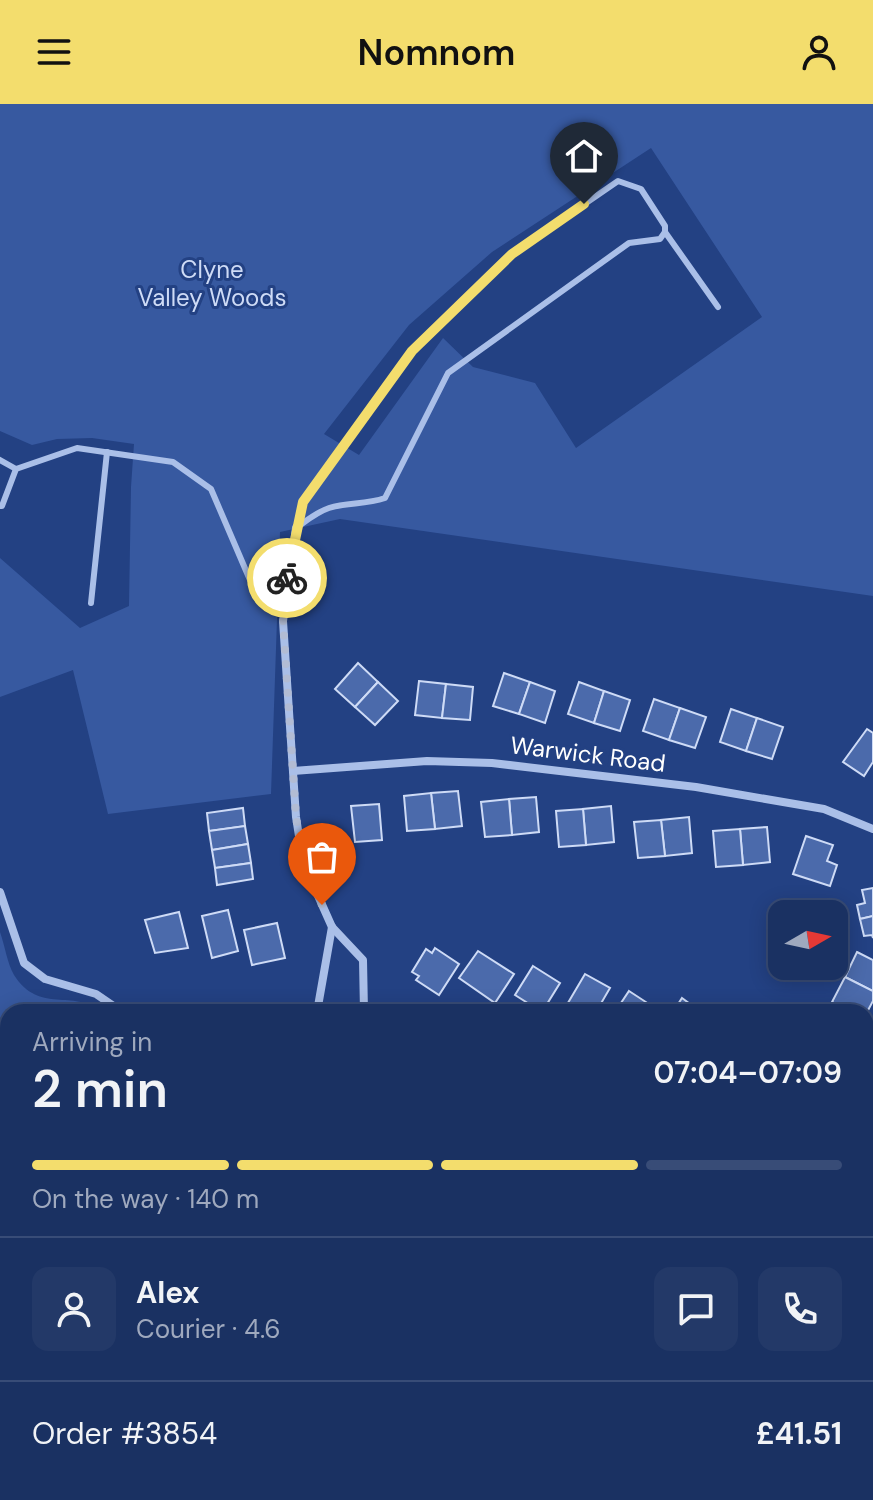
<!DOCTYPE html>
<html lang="en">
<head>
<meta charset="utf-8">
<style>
	body { margin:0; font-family:"DM Sans",sans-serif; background:#233968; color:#f1f3f6; height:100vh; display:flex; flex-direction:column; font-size:30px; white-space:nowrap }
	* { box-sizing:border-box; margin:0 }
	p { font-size:26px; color:#9fa9be }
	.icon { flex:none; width:44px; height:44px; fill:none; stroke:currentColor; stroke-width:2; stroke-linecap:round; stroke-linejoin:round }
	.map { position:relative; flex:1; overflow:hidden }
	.drawer { position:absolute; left:0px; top:900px; width:874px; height:496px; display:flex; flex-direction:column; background:#1a3162; border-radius:24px 24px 0 0; box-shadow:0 4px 20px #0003,0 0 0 2px #384c77 }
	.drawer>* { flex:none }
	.needle { width:52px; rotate:81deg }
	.buttons { position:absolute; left:768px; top:796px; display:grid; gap:16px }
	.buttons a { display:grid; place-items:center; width:80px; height:80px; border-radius:16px; background:#1a3162; box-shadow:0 4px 20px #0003,0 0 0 2px #384c77; font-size:40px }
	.pin { position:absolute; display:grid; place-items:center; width:68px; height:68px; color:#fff; margin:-82px -34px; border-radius:50% 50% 50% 0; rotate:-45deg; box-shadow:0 0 8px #0007 }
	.pin .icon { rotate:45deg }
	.courier { position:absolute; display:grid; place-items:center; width:80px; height:80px; margin:-40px; border:6px solid #f3dd6d; border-radius:50%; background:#fff; color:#222; box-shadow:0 2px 10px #0007 }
	.summary em { font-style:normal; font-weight:600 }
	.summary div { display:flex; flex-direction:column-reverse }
	.summary { display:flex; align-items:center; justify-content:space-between; height:136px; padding:0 32px }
	h1 { font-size:52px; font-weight:600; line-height:60px }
	.bar { display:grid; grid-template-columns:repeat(4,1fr); gap:12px 8px; align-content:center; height:96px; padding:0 32px }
	.bar i { height:10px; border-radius:6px; background:#384c77 }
	.bar .active { background:#f3dd6d }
	.bar p { grid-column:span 4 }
	.line { display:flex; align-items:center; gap:20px; padding:0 32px; border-top:2px solid #384c77 }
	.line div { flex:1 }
	.round { display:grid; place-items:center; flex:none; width:84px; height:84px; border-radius:16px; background:#233968 }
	header { display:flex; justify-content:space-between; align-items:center; height:104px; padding:0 32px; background:#f3dd6d; color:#111; font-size:36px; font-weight:600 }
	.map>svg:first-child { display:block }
</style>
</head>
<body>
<header><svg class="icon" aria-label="menu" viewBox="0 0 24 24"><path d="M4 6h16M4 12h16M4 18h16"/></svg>Nomnom<svg class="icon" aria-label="person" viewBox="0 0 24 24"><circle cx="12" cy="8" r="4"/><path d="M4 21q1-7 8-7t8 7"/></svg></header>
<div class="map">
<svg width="873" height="1396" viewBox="0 0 873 1396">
	<rect width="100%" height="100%" fill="#234183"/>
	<g fill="#3759a0" fill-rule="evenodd">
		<path d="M0,0H873V492L340,415L280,428L271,690L108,710L73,566L0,593V454L80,524L129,502L131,383L134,340L92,334L57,335L32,341L0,327ZM651,44L762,213L576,344L535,279L473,263L443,234L359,351L324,330L409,221L492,148Z"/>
		<path d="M0,828C5,842 7,859 14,871C39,911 75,884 99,908H8V927L0,928Z"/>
		<polygon points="8,1056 8,1370 0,1367 0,1066"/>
	</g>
	<g fill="#4b6aab" stroke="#cedbf6" stroke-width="2">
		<polygon points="358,559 378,578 355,603 335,585"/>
		<polygon points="504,569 530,578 519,610 493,602"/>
		<polygon points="419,577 446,580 442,614 415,611"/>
		<polygon points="378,578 398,597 375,621 355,603"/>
		<polygon points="530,578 555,587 545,619 519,610"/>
		<polygon points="579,578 604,587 594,619 568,610"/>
		<polygon points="446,580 473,583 470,616 442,614"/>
		<polygon points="604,587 630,596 620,627 594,619"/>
		<polygon points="654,595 680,604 669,636 643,627"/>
		<polygon points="680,604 706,613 695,644 669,636"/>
		<polygon points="731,605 757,614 746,647 720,638"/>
		<polygon points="757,614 783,623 772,655 746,647"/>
		<polygon points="867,625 873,629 873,658 864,672 843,658"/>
		<polygon points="458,687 462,722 435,725 431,689"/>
		<polygon points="431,689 435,725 407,727 404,692"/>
		<polygon points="536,693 539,728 512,731 509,695"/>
		<polygon points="509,695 512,731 485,733 481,698"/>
		<polygon points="379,700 382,736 355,738 351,702"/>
		<polygon points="611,702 614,738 586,741 583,705"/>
		<polygon points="243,704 245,722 209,727 207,709"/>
		<polygon points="583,705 586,741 559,743 556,707"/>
		<polygon points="689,713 692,749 665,752 661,716"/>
		<polygon points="661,716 665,752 638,754 634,718"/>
		<polygon points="245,722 248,740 212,746 209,727"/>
		<polygon points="767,723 770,758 743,761 740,725"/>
		<polygon points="740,725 743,761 716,763 713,727"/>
		<polygon points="806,732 833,741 827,757 837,761 830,782 793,770"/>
		<polygon points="248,740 251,759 215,764 212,746"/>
		<polygon points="251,759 253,775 217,781 215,764"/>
		<polygon points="873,784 873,812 860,815 857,801 865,799 862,786"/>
		<polygon points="228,806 238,847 212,854 202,812"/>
		<polygon points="179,808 188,844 155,849 145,816"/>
		<polygon points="873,812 873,834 872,831 864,832 860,815"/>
		<polygon points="277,819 285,854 252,861 244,826"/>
		<polygon points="435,844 459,860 439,891 416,876 419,872 412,868 426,845 432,849"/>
		<polygon points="478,847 514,870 495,899 459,874"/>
		<polygon points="857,848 873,856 873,887 845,873"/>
		<polygon points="533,862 560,879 542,908 515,891"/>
		<polygon points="585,870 610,884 596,908 572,908 565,904"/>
		<polygon points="845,873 873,887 873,897 866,910 866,908 851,908 832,898"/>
		<polygon points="629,887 655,904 653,908 615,908"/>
		<polygon points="682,894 701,908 673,908"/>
		<polygon points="866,1165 873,1168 873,1202 867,1216"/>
		<polygon points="195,1388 226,1388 237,1396 189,1396"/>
		<polygon points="790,1388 813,1388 822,1392 821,1396 786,1396"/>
	</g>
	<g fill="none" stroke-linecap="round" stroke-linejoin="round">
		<g stroke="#aabfe8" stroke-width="6">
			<path d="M618,77L641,85L665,122V128L660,135L629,139L448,269L385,394C365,401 348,398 329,404C317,408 306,417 296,424L303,398L412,247L512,150Z"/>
			<polyline points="665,128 718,203"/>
			<polyline points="0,356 16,365"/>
			<polyline points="0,402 2,402 16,365 77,344 173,358 211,385 250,476 286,487"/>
			<polyline points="91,499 107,348"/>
		</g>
		<g stroke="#aabfe8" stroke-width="8">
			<polyline points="296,424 283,517 296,713 303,758 332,823 363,856 364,908"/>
			<polyline points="293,667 427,657 492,659 696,683 824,705 873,725"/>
			<polyline points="0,788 24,859 45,875 96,890 115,903 116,908"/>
			<polyline points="317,908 332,823"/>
			<polyline points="866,1029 873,1012"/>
			<polyline points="471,1396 498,1388"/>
		</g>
		<g stroke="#d5dff7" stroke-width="16">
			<polyline points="0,944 8,944"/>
			<polyline points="866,1099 873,1103"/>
		</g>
	</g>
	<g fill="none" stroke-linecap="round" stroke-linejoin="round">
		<polyline stroke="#b2bcd4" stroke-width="8" stroke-dasharray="0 14.4" points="287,474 283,517 296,713 303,758 322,801"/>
		<polyline stroke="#f3dd6d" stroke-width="10" points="287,474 303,398 412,247 512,150 584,100"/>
	</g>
	<g text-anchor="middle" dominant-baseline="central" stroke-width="6" stroke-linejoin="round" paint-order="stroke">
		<g font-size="24" fill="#cedbf6" stroke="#234183">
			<text x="212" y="165">Clyne<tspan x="212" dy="28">Valley Woods</tspan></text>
		</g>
		<g font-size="24" fill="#fff" stroke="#234183">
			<text transform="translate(588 650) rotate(7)">Warwick Road</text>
		</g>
	</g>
</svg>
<div class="buttons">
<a><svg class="needle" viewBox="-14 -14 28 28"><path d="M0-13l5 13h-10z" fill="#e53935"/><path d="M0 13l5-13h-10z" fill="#9fa9be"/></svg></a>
</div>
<div class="pin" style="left:322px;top:801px;background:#ea580c"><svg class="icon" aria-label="bag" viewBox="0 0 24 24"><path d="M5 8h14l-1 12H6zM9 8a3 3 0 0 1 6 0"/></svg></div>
<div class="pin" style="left:584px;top:100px;background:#1f2937"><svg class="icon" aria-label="home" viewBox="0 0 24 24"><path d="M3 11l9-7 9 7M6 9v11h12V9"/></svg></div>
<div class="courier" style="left:287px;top:474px"><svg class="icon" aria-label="bike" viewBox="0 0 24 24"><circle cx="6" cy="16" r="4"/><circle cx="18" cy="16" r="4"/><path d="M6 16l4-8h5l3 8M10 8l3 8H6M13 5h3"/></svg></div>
<section class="drawer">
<div class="summary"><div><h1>2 min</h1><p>Arriving in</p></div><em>07:04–07:09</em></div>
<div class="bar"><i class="active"></i><i class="active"></i><i class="active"></i><i></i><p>On the way · 140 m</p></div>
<div class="line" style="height:144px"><a class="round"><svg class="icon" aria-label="person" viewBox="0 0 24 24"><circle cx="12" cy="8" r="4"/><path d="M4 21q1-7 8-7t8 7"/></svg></a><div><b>Alex</b><p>Courier · 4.6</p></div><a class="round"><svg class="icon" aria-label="chat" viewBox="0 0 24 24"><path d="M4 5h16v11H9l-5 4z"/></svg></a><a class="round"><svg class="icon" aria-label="phone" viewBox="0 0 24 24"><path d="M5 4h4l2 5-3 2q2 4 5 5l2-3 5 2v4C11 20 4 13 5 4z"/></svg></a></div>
<div class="line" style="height:104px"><div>Order #3854</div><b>£41.51</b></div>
</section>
</div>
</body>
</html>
